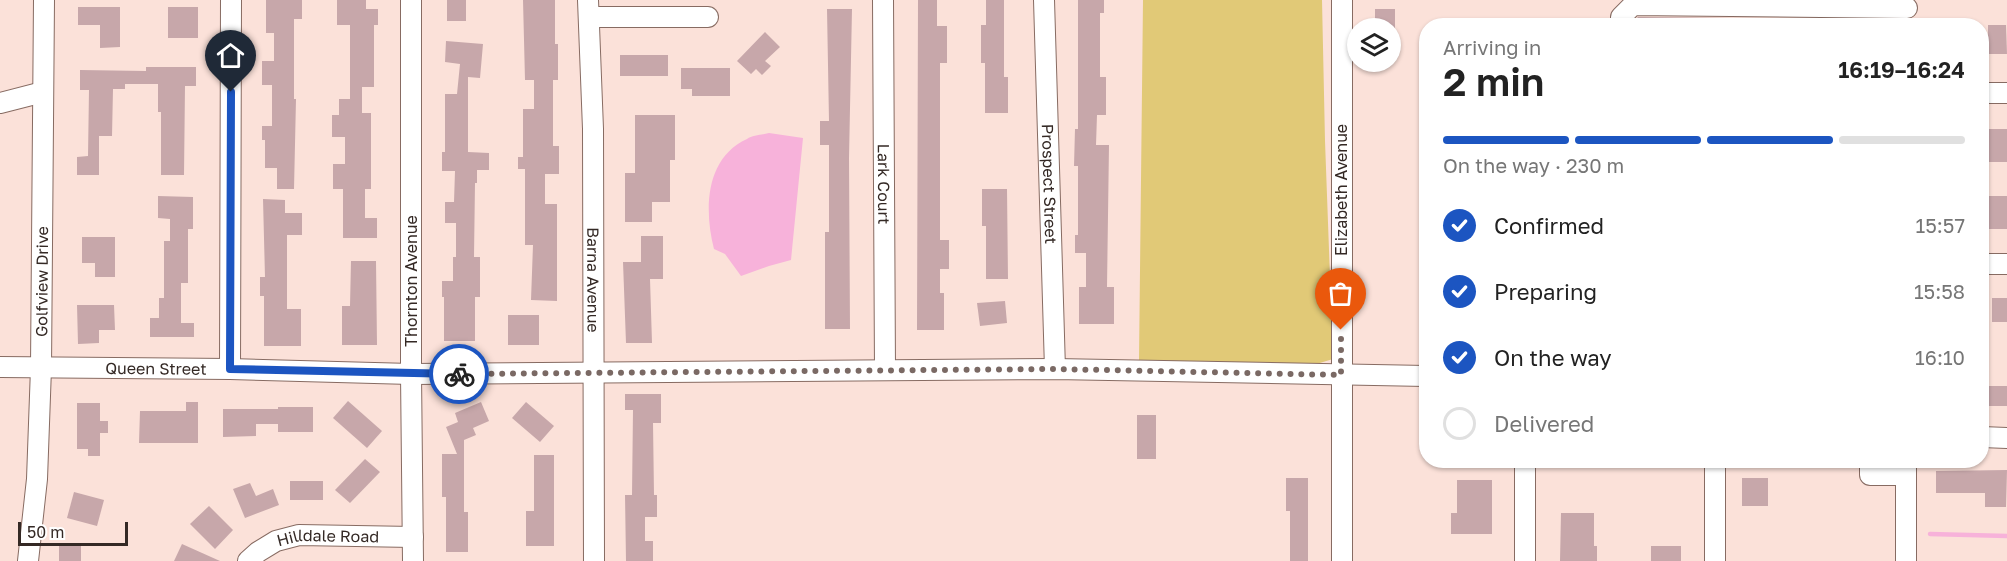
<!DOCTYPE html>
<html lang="en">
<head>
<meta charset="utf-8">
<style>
	body { margin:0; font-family:"Golos Text",sans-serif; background:#f6f6f6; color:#222; height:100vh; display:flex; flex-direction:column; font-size:22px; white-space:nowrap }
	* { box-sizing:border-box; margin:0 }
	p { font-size:20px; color:#767676 }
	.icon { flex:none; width:33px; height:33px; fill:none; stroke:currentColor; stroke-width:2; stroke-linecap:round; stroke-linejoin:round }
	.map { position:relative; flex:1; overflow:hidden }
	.drawer { position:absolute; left:1419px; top:18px; width:570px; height:450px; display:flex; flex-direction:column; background:#fff; border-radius:24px; box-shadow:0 2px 4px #0004 }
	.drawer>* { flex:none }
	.fabs { position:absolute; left:1347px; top:18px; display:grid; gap:12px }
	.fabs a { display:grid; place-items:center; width:54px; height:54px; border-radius:50%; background:#fff; box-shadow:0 2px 4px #0004; font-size:30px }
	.scale { position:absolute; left:18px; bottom:15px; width:110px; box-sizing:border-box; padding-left:6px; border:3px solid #342925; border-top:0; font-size:16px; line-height:21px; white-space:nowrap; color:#342925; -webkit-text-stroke:4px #fff; paint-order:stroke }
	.pin { position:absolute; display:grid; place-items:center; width:51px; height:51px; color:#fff; margin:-62px -26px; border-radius:50% 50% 50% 0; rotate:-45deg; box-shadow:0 0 6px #0007 }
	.pin .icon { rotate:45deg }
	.courier { position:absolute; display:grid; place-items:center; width:60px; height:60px; margin:-30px; border:4px solid #1c55c1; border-radius:50%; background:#fff; color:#222; box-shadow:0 2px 8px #0007 }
	.overview em { font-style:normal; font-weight:600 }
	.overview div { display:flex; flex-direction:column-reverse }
	.overview { display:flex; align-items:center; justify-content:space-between; height:102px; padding:0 24px }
	h1 { font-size:39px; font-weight:600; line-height:45px }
	.bar { display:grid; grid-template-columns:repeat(4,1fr); gap:9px 6px; align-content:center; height:72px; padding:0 24px }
	.bar i { height:8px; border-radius:4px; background:#e0e0e0 }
	.bar .current { background:#1c55c1 }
	.bar p { grid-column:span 4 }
	ol { padding:0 24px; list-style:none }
	li { display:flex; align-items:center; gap:18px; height:66px }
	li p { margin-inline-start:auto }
	li .icon { padding:6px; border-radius:50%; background:#1c55c1; color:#fff; stroke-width:4 }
	li:last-child { color:#767676 }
	li i { width:33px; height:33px; border:3px solid #e0e0e0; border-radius:50% }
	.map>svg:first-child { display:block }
</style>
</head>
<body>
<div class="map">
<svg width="2007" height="561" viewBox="0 0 2007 561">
	<rect width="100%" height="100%" fill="#fbe1d9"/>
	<polygon fill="#e1c977" points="1143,0 1322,0 1325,141 1333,359 1313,365 1139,361"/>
	<path fill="#f7b2da" d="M769,133L803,138L791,260L769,266L741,276L725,254L714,249C704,210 705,158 747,139C753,135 762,135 769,133Z"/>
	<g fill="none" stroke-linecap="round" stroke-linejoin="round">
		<polyline stroke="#f7b2da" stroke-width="4.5" points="1930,534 2007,536"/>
	</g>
	<g fill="#c7a7aa">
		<polygon points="266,0 302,0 302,19 294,19 294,99 296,99 294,189 277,189 277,168 265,168 265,140 262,140 262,126 272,126 272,85 262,85 262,61 274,61 274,33 266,33"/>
		<polygon points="337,0 366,0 366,9 378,9 378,25 374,25 374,87 362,87 362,113 371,113 371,189 365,189 365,218 377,218 377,238 343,238 343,189 333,189 333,164 345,164 345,137 332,137 332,115 339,115 339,99 350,99 350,25 337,25"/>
		<rect x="447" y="0" width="19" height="21"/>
		<polygon points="523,0 555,0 555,44 558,44 558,80 553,80 553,146 559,146 559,174 545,174 545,204 557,204 557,301 531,300 533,245 525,245 525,169 518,169 518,157 523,157 523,109 534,109 534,80 525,80"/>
		<polygon points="918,0 937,0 937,26 947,26 947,63 940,63 940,240 949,240 949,269 940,269 940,293 944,293 944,330 917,330"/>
		<polygon points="986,0 1004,0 1004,77 1008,77 1008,113 985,113 985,63 981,63 981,25 986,25"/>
		<polygon points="1078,0 1104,0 1104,13 1100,13 1100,77 1106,77 1106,115 1097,115 1096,145 1109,145 1107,287 1114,287 1114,324 1079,324 1079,287 1086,287 1086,253 1075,253 1075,235 1078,235 1078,166 1074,166 1075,129 1078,129"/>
		<polygon points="78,7 120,7 120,47 100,48 100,25 78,25"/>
		<rect x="168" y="7" width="30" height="31"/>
		<polygon points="827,9 852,9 849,158 850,329 825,329 825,232 829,232 829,145 820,145 820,121 829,121"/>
		<rect x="1375" y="9" width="20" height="19"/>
		<polygon points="1638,17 1732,18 1732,26 1633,26 1633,22"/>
		<polygon points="1988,25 2006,25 2007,54 1988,54"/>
		<polygon points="765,32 780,47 765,61 771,66 762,75 756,69 751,74 737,61"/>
		<polygon points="446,41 483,44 480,78 468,77 468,152 489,153 489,170 477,170 477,183 475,183 474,257 480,257 480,297 475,297 475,341 444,341 444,297 442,297 442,281 453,281 453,257 456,257 456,223 445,223 445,202 454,202 455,171 442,171 442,152 445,152 445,94 457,94 460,64 445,62"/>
		<rect x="620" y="55" width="48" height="21"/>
		<polygon points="146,67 196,67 196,86 185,86 184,175 161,175 161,112 158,112 158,84 125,84 125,89 113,89 112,136 99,136 99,175 77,175 77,157 88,156 89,90 80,90 80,70 146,71"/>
		<polygon points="681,68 730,68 730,96 692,96 692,89 681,89"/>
		<polygon points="635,115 675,115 675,160 670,160 670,202 652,202 652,222 625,222 625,173 635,173"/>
		<rect x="1983" y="129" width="24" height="33"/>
		<polygon points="982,189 1007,189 1008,279 986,279 986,226 982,226"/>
		<polygon points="158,196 193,197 193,229 188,229 188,283 181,283 181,323 194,323 194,337 150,337 150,318 159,318 159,298 164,298 164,241 170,241 170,219 158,218"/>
		<rect x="1982" y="196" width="25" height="33"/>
		<polygon points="263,199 285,200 285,213 302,213 302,235 287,235 287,309 301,309 301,346 264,346 264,296 260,296 260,277 265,277"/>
		<polygon points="641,236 663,236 663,279 650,279 652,343 626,343 623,262 641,262"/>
		<polygon points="82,237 115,237 115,277 95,277 95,263 82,263"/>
		<polygon points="351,261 376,261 377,345 342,345 342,306 350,306"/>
		<rect x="1992" y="298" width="15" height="24"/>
		<polygon points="1005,301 1007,323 980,326 977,303"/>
		<polygon points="77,305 114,305 115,330 99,330 99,343 78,344"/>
		<rect x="508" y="315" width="31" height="30"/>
		<rect x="1985" y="386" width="22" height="20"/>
		<polygon points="625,394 661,394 661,423 653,423 654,495 657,495 657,517 645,517 645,541 653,541 653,561 626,561 625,495 632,495 633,410 625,410"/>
		<polygon points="348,401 382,431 367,448 333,418"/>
		<polygon points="186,402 198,402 198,443 139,443 140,411 186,411"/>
		<polygon points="481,402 489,421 473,428 476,435 464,440 464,512 468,512 468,552 446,552 446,497 442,497 442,454 457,454 446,427 458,422 455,413"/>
		<polygon points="526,402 554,426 540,442 512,418"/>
		<polygon points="77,403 100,403 100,421 108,421 108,433 100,433 100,456 88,456 88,449 77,449"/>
		<polygon points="278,407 313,407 313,432 278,432 278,424 256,424 256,436 223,437 223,409 278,409"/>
		<rect x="1137" y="415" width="19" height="44"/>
		<polygon points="534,455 554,455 554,546 526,546 526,511 534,511"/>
		<polygon points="365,459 380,472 350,503 335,490"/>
		<polygon points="2007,470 2006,507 1985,507 1985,493 1936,493 1936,471"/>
		<polygon points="1286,478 1308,478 1308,561 1290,561 1290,511 1286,511"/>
		<rect x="1742" y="478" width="26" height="28"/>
		<polygon points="1457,480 1492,480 1492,534 1451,534 1451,513 1457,513"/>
		<rect x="290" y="481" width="33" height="19"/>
		<polygon points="250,483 256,496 273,489 279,505 245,518 233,489"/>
		<polygon points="74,492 104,500 97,526 67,518"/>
		<polygon points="209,506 233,530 215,549 190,524"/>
		<polygon points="1561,513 1594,513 1594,546 1597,546 1597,561 1560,561"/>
		<polygon points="182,544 220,561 174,561"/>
		<rect x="59" y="545" width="22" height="16"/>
		<rect x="1651" y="546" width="30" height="15"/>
	</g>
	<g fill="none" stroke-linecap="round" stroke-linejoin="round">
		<defs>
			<g id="minor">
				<polyline points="411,0 411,374 413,561"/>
				<path id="s1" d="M588,0L593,129L594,561"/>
				<path id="s2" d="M883,0L885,370"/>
				<path id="s3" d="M1044,0L1055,369"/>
				<polyline points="1342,0 1342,561"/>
				<polyline points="589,17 708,17"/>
				<polyline points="1621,26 1621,17 1633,5 1907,8"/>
				<polyline points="1982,93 2007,93"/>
				<polyline points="0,103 43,92"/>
				<polyline points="1982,264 2007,264"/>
				<path id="s4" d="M0,367L230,369L411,374L1055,369L1426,376"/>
				<polyline points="230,369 231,0"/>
				<polyline points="1982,437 2007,438"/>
				<polyline points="1525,460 1525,561"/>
				<polyline points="1715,460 1715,561"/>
				<polyline points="1870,460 1870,475 1906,475"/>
				<path id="s5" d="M28,561L37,479L41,368L44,0"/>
				<path id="s6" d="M248,561L258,552L276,541L299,535L413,537"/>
				<polyline points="1906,561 1906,460"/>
			</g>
		</defs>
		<use href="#minor" stroke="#876b62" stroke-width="22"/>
		<use href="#minor" stroke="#fff" stroke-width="20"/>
	</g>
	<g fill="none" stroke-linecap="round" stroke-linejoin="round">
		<polyline stroke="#7a6964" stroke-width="6" stroke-dasharray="0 10.8" points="459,374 1055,369 1341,375 1341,330"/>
		<polyline stroke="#1c55c1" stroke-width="8" points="231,92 230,369 459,374"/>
	</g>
	<g text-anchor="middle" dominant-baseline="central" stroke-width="6" stroke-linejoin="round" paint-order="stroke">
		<g font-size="16" fill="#342925" stroke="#fff">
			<text stroke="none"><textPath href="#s3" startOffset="184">Prospect Street</textPath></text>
			<text stroke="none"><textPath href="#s2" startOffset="184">Lark Court</textPath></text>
			<text transform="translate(1341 190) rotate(-90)">Elizabeth Avenue</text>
			<text stroke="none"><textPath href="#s1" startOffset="280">Barna Avenue</textPath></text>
			<text stroke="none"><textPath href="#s5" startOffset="280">Golfview Drive</textPath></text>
			<text transform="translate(411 281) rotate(-90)">Thornton Avenue</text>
			<text stroke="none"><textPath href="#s4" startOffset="156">Queen Street</textPath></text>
			<text stroke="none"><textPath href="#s6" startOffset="87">Hilldale Road</textPath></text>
		</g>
	</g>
</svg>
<div class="fabs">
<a><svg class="icon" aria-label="layers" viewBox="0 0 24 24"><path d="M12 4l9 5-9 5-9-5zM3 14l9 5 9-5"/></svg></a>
</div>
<div class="scale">50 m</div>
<div class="pin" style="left:1341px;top:330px;background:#ea580c"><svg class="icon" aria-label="bag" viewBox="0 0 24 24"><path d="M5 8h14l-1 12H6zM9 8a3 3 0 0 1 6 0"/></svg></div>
<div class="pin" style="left:231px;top:92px;background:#1f2937"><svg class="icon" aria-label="home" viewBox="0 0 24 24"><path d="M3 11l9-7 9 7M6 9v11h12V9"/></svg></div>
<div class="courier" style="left:459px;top:374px"><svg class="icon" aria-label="bike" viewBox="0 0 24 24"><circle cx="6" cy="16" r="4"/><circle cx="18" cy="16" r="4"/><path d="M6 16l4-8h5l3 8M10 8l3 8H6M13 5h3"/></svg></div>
<section class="drawer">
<div class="overview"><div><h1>2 min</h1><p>Arriving in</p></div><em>16:19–16:24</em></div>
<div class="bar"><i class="current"></i><i class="current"></i><i class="current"></i><i></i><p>On the way · 230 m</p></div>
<ol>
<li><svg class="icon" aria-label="check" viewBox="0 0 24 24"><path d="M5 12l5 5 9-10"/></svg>Confirmed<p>15:57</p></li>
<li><svg class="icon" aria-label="check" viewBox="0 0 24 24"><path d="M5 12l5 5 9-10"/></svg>Preparing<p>15:58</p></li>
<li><svg class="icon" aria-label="check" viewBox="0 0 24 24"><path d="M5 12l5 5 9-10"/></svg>On the way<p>16:10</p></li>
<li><i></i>Delivered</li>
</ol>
</section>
</div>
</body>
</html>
